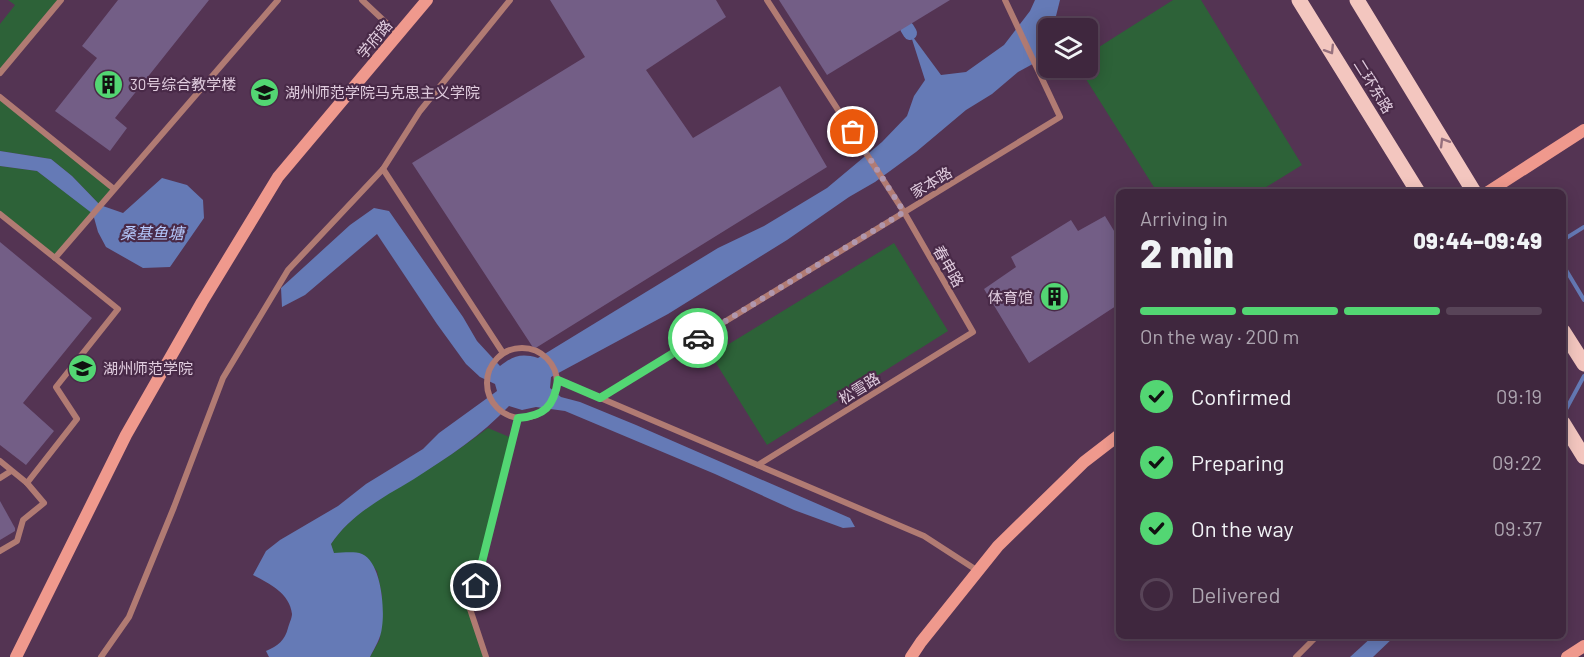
<!DOCTYPE html>
<html lang="en">
<head>
<meta charset="utf-8">
<style>
	body { margin:0; font-family:Barlow,"Noto Sans SC",sans-serif; background:#4a3349; color:#f1f3f6; height:100vh; display:flex; flex-direction:column; font-size:22px; white-space:nowrap }
	* { box-sizing:border-box; margin:0 }
	p { font-size:20px; color:#ada5b0 }
	.icon { flex:none; width:33px; height:33px; fill:none; stroke:currentColor; stroke-width:2; stroke-linecap:round; stroke-linejoin:round }
	.map { position:relative; flex:1; overflow:hidden }
	.drawer { position:absolute; left:1116px; top:189px; width:450px; height:450px; display:flex; flex-direction:column; background:#3f273e; border-radius:9px; box-shadow:0 3px 15px #0003,0 0 0 2px #584458 }
	.drawer>* { flex:none }
	.fabs { position:absolute; left:1038px; top:18px; display:grid; gap:12px }
	.fabs a { display:grid; place-items:center; width:60px; height:60px; border-radius:9px; background:#3f273e; box-shadow:0 3px 15px #0003,0 0 0 2px #584458; font-size:30px }
	.pin { position:absolute; display:grid; place-items:center; width:51px; height:51px; color:#fff; margin:-26px; border:3px solid #fff; border-radius:50%; box-shadow:0 2px 6px #0007 }
	.courier { position:absolute; display:grid; place-items:center; width:60px; height:60px; margin:-30px; border:4px solid #53d673; border-radius:50%; background:#fff; color:#222; box-shadow:0 2px 8px #0007 }
	.overview em { font-style:normal; font-weight:800 }
	.overview div { display:flex; flex-direction:column-reverse }
	.overview { display:flex; align-items:center; justify-content:space-between; height:102px; padding:0 24px }
	h1 { font-size:39px; font-weight:800; line-height:45px }
	.bar { display:grid; grid-template-columns:repeat(4,1fr); gap:9px 6px; align-content:center; height:72px; padding:0 24px }
	.bar i { height:8px; border-radius:4px; background:#584458 }
	.bar .active { background:#53d673 }
	.bar p { grid-column:span 4 }
	ol { padding:0 24px; list-style:none }
	li { display:flex; align-items:center; gap:18px; height:66px }
	li p { margin-inline-start:auto }
	li .icon { padding:6px; border-radius:50%; background:#53d673; color:#111; stroke-width:4 }
	li:last-child { color:#ada5b0 }
	li i { width:33px; height:33px; border:3px solid #584458; border-radius:50% }
	.map>svg:first-child { display:block }
</style>
</head>
<body>
<div class="map">
<svg width="1584" height="657" viewBox="0 0 1584 657">
	<rect width="100%" height="100%" fill="#543453"/>
	<g fill="#2d6238">
		<polygon points="8,0 61,0 0,73 0,24 15,5"/>
		<polygon points="1173,0 1201,0 1302,165 1258,192 1157,192 1079,68 1088,68 1088,54"/>
		<polygon points="0,97 114,189 100,205 72,176 51,159 0,151"/>
		<polygon points="0,166 37,171 94,214 55,258 0,214"/>
		<polygon points="894,243 948,331 767,445 711,355"/>
		<path d="M488,428L512,438L470,609L486,657H370L380,639L382,596L377,571L360,553L334,554L331,544C354,509 396,490 430,468C450,456 469,442 488,428Z"/>
	</g>
	<g fill="#657ab6">
		<path d="M1035,0H1060L1053,28H1048V49L1042,59L1018,72L992,94L966,110L916,152L875,182L849,197L787,240L668,314L551,377L550,388L561,397L580,402L636,425L850,518L855,527L843,528L794,510L715,474L565,411L536,407L522,410L509,406C481,436 448,457 414,479C384,497 351,514 331,544L334,553C342,553 354,551 362,554C381,562 385,608 382,627C381,638 375,647 370,657H269L266,651C278,646 285,640 288,628C289,624 292,618 292,614C290,593 268,583 253,575L266,551L280,540L338,506L366,484L423,449L439,433L497,391L495,384L480,377L466,364L437,324L377,234L305,295L282,307L281,288L350,225L374,208L389,211L463,317L477,341L500,366C513,356 521,353 538,358L718,248L764,226L827,188L882,142L907,116L914,96L925,80L910,33L941,75L966,72L1004,45L1030,11Z"/>
		<polygon points="0,151 51,159 72,176 100,205 123,213 162,178 187,185 203,200 204,218 170,267 143,268 106,247 98,232 93,214 37,171 0,166"/>
		<polygon points="1373,636 1395,636 1373,657 1350,657"/>
	</g>
	<g fill="none" stroke-linecap="round" stroke-linejoin="round">
		<g stroke="#657ab6" stroke-width="4">
			<polyline points="1563,240 1584,227"/>
			<polyline points="1563,265 1584,300"/>
			<polyline points="1563,415 1584,376"/>
		</g>
		<polyline stroke="#657ab6" stroke-width="14" points="907,28 910,33"/>
	</g>
	<g fill="#735e86">
		<polygon points="118,0 209,0 115,118 127,128 110,151 55,111 97,58 82,46"/>
		<polygon points="550,0 716,0 726,17 646,70 693,138 780,86 827,167 534,349 412,163 585,57"/>
		<polygon points="779,0 950,0 827,75"/>
		<polygon points="1105,216 1119,239 1119,304 1029,363 984,289 1016,267 1011,257 1071,220 1078,231"/>
		<polygon points="0,242 92,318 23,403 54,431 26,465 0,445"/>
		<polygon points="0,501 15,528 15,531 0,540"/>
	</g>
	<g fill="none" stroke-linecap="round" stroke-linejoin="round">
		<g stroke="#b17b73" stroke-width="6">
			<polyline points="362,0 397,33"/>
			<polyline points="0,73 61,0"/>
			<polyline points="0,97 114,189"/>
			<polyline points="383,169 503,353"/>
			<polyline points="0,214 55,258 278,0"/>
			<circle cx="522" cy="383" r="35"/>
			<polyline points="558,380 924,536 978,571"/>
			<polyline points="600,398 1060,117 1005,0"/>
			<polyline points="0,461 27,483 44,503 23,520 17,541 0,551"/>
			<polyline points="758,465 973,332 904,212 767,0"/>
			<polyline points="0,478 11,471"/>
			<polyline points="27,483 77,419 56,387 118,309 55,258"/>
			<polyline points="101,657 129,617 174,507 223,378 282,280 288,270 383,169 420,111 510,0"/>
			<polyline points="486,657 470,609 518,419"/>
			<polyline points="1296,657 1317,636"/>
		</g>
		<g stroke="#ef998d" stroke-width="12">
			<polyline points="1488,192 1584,130"/>
			<polyline points="16,657 126,435 202,302 278,177 427,0"/>
			<polyline points="911,657 921,642 998,546 1084,462 1119,435"/>
			<polyline points="1567,657 1584,646"/>
		</g>
		<g stroke="#f3c6bf" stroke-width="15">
			<polyline points="1299,0 1418,192"/>
			<polyline points="1357,0 1474,192"/>
			<polyline points="1563,331 1584,364"/>
			<polyline points="1563,423 1584,457"/>
		</g>
	</g>
	<defs><path id="oneway-chevron" d="M-2-3.5L2.5 0L-2 3.5" fill="none" stroke-width="1.6" stroke-linecap="round" stroke-linejoin="round" transform="scale(1.5)"/></defs>
	<g stroke="#96707e">
		<use href="#oneway-chevron" transform="translate(1330 50) rotate(58)"/>
		<use href="#oneway-chevron" transform="translate(1444 142) rotate(-121)"/>
	</g>
	<g fill="none" stroke-linecap="round" stroke-linejoin="round">
		<polyline stroke="#b097ae" stroke-width="6" stroke-dasharray="0 10.8" points="698,338 904,212 853,132"/>
		<path stroke="#53d673" stroke-width="8" d="M476,586L518,418C544,416 554,407 558,380L600,398L698,338"/>
	</g>
	<defs>
		<symbol id="building-disc" viewBox="-11 -11 22 22"><circle r="9.5" fill="#53d673" stroke="#492a48"/><path d="M-4-6H4V6H1V3H-1V6H-4ZM-2.5-4.3h1.7v1.8h-1.7ZM.8-4.3h1.7v1.8H.8ZM-2.5-1h1.7V.8h-1.7ZM.8-1h1.7V.8H.8Z" fill="#111"/></symbol>
		<symbol id="university-disc" viewBox="-11 -11 22 22"><circle r="9.5" fill="#53d673" stroke="#492a48"/><path d="M0-5L7-2L0 1L-7-2ZM-4 1L0 2.5L4 1V4Q0 6-4 4Z" fill="#111"/></symbol>
	</defs>
	<g fill-rule="evenodd">
		<use href="#building-disc" x="92" y="68" width="33" height="33"/>
		<use href="#university-disc" x="248" y="76" width="33" height="33"/>
		<use href="#building-disc" x="1038" y="280" width="33" height="33"/>
		<use href="#university-disc" x="66" y="352" width="33" height="33"/>
	</g>
	<g text-anchor="middle" dominant-baseline="central" stroke-width="4.5" stroke-linejoin="round" paint-order="stroke">
		<g font-size="15" fill="#e1cddf" stroke="#492a48">
			<text transform="translate(374 39) rotate(-50)">学府路</text>
			<text transform="translate(1374 86) rotate(58)">二环东路</text>
			<text transform="translate(931 182) rotate(-31)">家本路</text>
			<text transform="translate(949 266) rotate(60)">春申路</text>
			<text transform="translate(859 388) rotate(-32)">松雪路</text>
		</g>
		<g font-size="15" fill="#e1cddf" stroke="#492a48" text-anchor="start">
			<text x="130" y="84">30号综合教学楼</text>
			<text x="285" y="92">湖州师范学院马克思主义学院</text>
			<text x="1033" y="297" text-anchor="end">体育馆</text>
			<text x="103" y="368">湖州师范学院</text>
		</g>
		<g font-size="16" font-style="italic" fill="#b5c9fc" stroke="#492a48">
			<text x="152" y="232">桑基鱼塘</text>
		</g>
	</g>
</svg>
<div class="fabs">
<a><svg class="icon" aria-label="layers" viewBox="0 0 24 24"><path d="M12 4l9 5-9 5-9-5zM3 14l9 5 9-5"/></svg></a>
</div>
<div class="pin" style="left:853px;top:132px;background:#ea580c"><svg class="icon" aria-label="bag" viewBox="0 0 24 24"><path d="M5 8h14l-1 12H6zM9 8a3 3 0 0 1 6 0"/></svg></div>
<div class="pin" style="left:476px;top:586px;background:#1f2937"><svg class="icon" aria-label="home" viewBox="0 0 24 24"><path d="M3 11l9-7 9 7M6 9v11h12V9"/></svg></div>
<div class="courier" style="left:698px;top:338px"><svg class="icon" aria-label="car" viewBox="0 0 24 24"><path d="M5 17H2v-5l4-1 3-4h7l3 4 3 1v5h-3M9 17h6M6 11h13"/><circle cx="7" cy="17" r="2"/><circle cx="17" cy="17" r="2"/></svg></div>
<section class="drawer">
<div class="overview"><div><h1>2 min</h1><p>Arriving in</p></div><em>09:44–09:49</em></div>
<div class="bar"><i class="active"></i><i class="active"></i><i class="active"></i><i></i><p>On the way · 200 m</p></div>
<ol>
<li><svg class="icon" aria-label="check" viewBox="0 0 24 24"><path d="M5 12l5 5 9-10"/></svg>Confirmed<p>09:19</p></li>
<li><svg class="icon" aria-label="check" viewBox="0 0 24 24"><path d="M5 12l5 5 9-10"/></svg>Preparing<p>09:22</p></li>
<li><svg class="icon" aria-label="check" viewBox="0 0 24 24"><path d="M5 12l5 5 9-10"/></svg>On the way<p>09:37</p></li>
<li><i></i>Delivered</li>
</ol>
</section>
</div>
</body>
</html>
